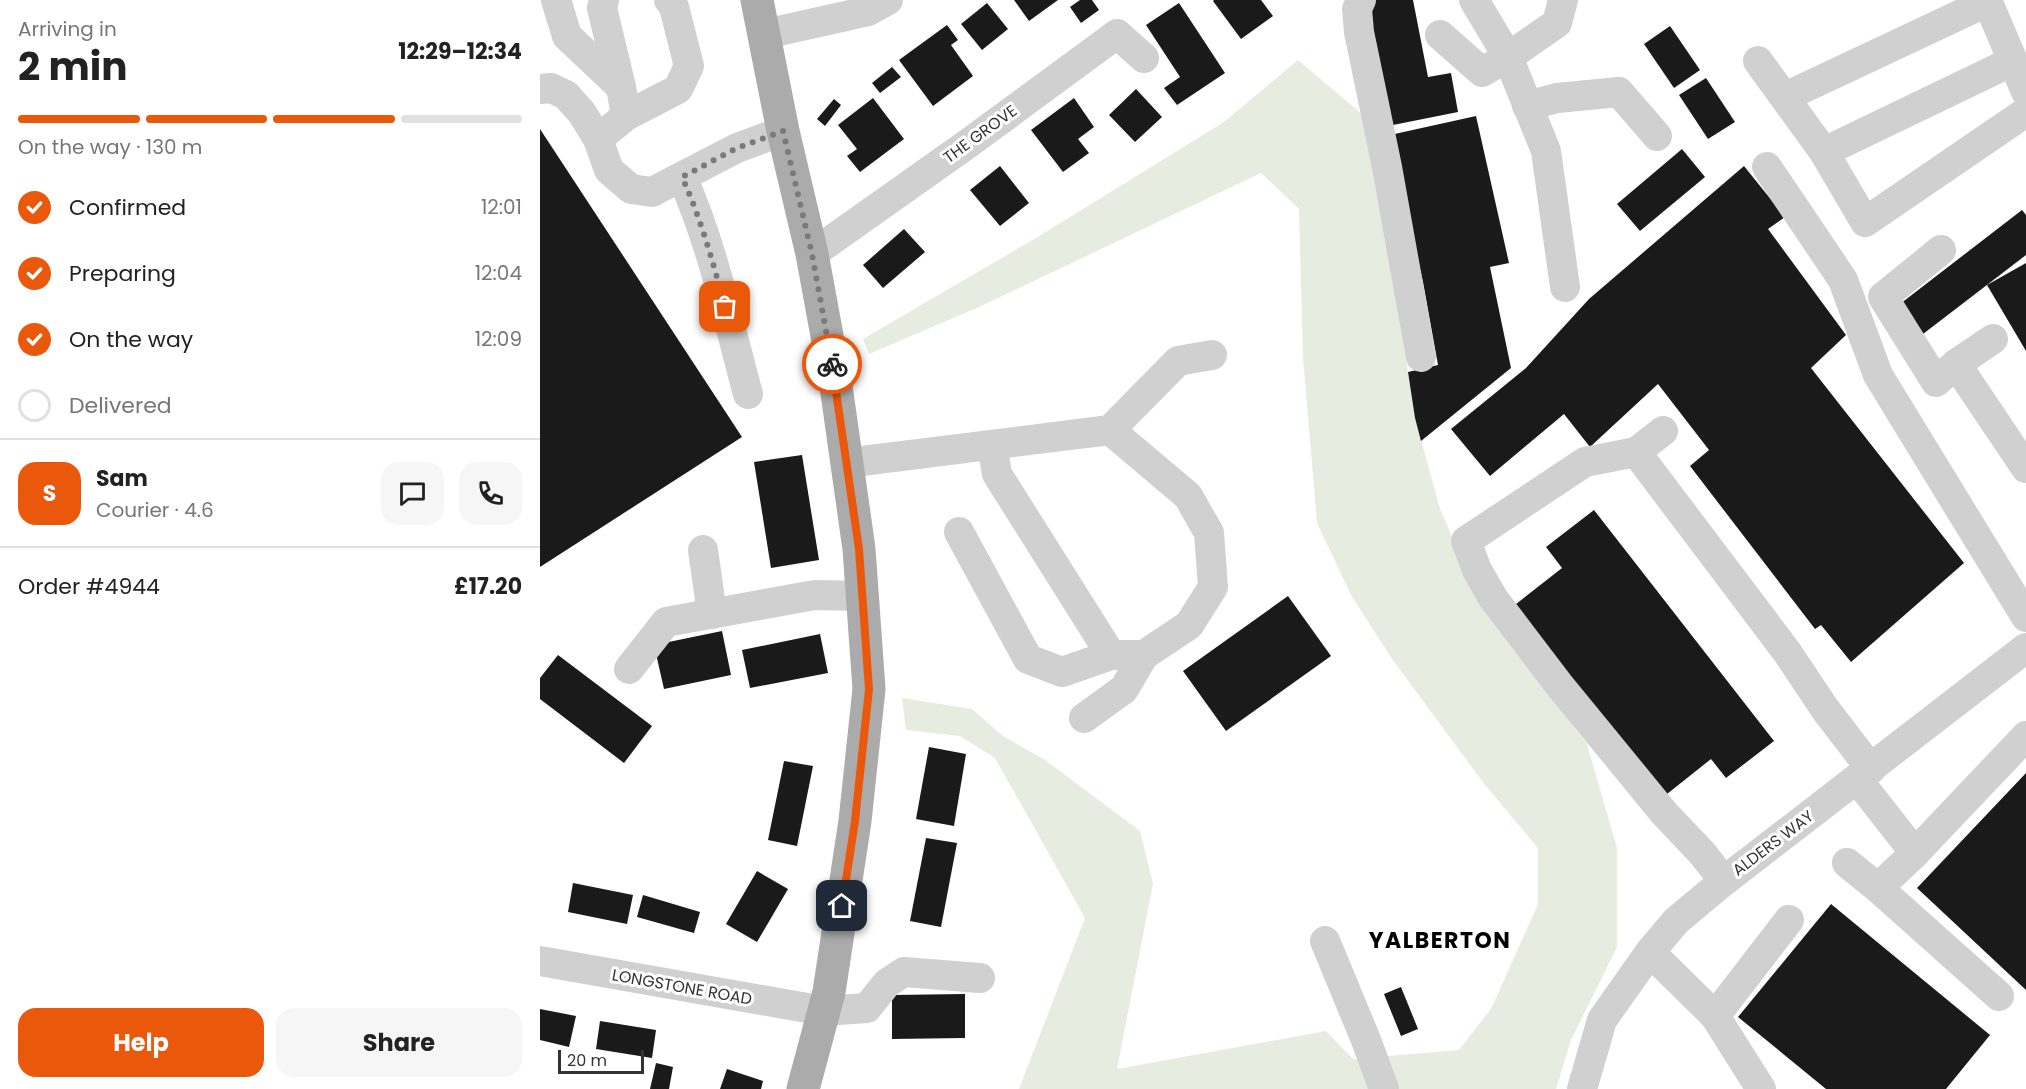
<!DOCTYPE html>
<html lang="en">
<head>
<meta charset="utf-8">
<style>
	body { margin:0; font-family:Poppins,sans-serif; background:#f6f6f6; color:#222; height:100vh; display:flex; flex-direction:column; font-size:22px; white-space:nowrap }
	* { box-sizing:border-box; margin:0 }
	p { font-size:20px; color:#767676 }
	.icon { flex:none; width:33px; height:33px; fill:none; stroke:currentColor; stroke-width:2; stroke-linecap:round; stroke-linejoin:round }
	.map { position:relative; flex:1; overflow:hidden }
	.sheet { display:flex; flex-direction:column; background:#fff; width:540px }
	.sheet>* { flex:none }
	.scale { position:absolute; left:18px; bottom:15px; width:86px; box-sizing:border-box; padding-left:6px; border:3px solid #333; border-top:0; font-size:16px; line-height:21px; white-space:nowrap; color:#333; -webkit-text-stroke:4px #fff; paint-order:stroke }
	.pin { position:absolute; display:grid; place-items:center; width:51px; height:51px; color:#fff; margin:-26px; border-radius:12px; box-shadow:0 3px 9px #0006 }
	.courier { position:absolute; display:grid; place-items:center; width:60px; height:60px; margin:-30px; border:4px solid #ea580c; border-radius:50%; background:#fff; color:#222; box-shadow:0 2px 8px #0007 }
	.summary em { font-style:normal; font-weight:700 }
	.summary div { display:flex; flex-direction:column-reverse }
	.summary { display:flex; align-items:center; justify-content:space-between; height:102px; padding:0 18px }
	h1 { font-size:39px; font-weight:700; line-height:45px }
	.bar { display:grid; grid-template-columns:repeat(4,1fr); gap:9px 6px; align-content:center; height:72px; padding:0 18px }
	.bar i { height:8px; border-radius:4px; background:#e0e0e0 }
	.bar .current { background:#ea580c }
	.bar p { grid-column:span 4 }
	.line { display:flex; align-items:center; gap:15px; padding:0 18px; border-top:2px solid #e0e0e0 }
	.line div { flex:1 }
	.round { display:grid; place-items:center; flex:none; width:63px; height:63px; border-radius:18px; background:#f6f6f6 }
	ol { padding:0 18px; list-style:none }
	li { display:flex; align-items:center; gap:18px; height:66px }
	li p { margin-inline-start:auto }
	li .icon { padding:6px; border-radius:50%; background:#ea580c; color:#fff; stroke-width:4 }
	li:last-child { color:#767676 }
	li i { width:33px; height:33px; border:3px solid #e0e0e0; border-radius:50% }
	.button { display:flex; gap:12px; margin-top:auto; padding:12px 18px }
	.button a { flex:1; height:69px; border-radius:18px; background:#ea580c; color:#fff; font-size:24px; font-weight:700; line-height:69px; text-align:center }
	.button a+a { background:#f6f6f6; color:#222 }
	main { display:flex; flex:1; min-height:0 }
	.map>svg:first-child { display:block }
</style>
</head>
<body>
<main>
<section class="sheet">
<div class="summary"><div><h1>2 min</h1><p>Arriving in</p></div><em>12:29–12:34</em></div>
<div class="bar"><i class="current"></i><i class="current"></i><i class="current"></i><i></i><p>On the way · 130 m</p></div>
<ol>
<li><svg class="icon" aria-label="check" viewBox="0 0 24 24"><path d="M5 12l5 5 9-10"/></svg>Confirmed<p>12:01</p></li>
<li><svg class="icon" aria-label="check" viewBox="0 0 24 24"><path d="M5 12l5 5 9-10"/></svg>Preparing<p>12:04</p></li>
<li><svg class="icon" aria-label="check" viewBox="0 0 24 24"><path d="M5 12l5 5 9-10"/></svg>On the way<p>12:09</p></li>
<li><i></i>Delivered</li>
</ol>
<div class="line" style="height:108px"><b class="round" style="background:#ea580c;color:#fff">S</b><div><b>Sam</b><p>Courier · 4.6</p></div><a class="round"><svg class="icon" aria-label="chat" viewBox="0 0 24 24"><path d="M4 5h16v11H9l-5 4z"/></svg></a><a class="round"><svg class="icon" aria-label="phone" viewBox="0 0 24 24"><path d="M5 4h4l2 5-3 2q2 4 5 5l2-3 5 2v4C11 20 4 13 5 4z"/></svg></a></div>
<div class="line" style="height:78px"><div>Order #4944</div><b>£17.20</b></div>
<div class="button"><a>Help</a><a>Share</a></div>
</section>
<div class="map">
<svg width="1486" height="1089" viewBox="0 0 1486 1089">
	<rect width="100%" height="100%" fill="#fff"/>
	<polygon fill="#e6ecdf" points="758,60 829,120 875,418 900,509 943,607 1047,744 1077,848 1077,947 1031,1040 1016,1089 479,1089 545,918 455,758 420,736 366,730 362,698 432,709 463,736 505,760 600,831 613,884 577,1069 786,1031 813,1059 919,1050 951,1009 998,904 998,848 945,785 852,659 811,595 777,523 763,357 759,209 721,173 439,307 329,354 323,339 496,238 684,122"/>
	<g fill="#1a1a1a">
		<polygon points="474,0 518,0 489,21"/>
		<polygon points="540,0 552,0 559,10 541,23 530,7"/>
		<polygon points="674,0 721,0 733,16 701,39 673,1"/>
		<polygon points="833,0 873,0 888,77 911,73 918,112 848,126 824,2"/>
		<polygon points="447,3 468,29 442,50 421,24"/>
		<polygon points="639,3 685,73 637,105 624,88 640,77 606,25"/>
		<polygon points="407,25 418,40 411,45 433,76 393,106 359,60"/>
		<polygon points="1130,26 1160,70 1134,88 1104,44"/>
		<polygon points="352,67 361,77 340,93 332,83"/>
		<polygon points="1166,78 1195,122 1168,139 1139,95"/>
		<polygon points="596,89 622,117 595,142 569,115"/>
		<polygon points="333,98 364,139 320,172 307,156 317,149 298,125"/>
		<polygon points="534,98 554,127 538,139 549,153 523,172 491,130"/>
		<polygon points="294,99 301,105 285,126 277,119"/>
		<polygon points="936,116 969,263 950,267 971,368 881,441 875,418 868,372 898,365 883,282 850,135"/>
		<polygon points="0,129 202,437 0,567"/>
		<polygon points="1142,149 1165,177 1100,231 1077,204"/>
		<polygon points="460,166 489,203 460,226 430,190"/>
		<polygon points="1204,166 1245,217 1228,229 1306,335 1271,368 1424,563 1311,662 1281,625 1275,629 1150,466 1169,450 1118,384 1050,447 1024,414 950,476 911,429 986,368 1049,299"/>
		<polygon points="1482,210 1486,215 1486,255 1383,334 1360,304"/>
		<polygon points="364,229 385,252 343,288 323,265"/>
		<polygon points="1486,263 1486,351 1447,285"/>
		<polygon points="262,455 279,560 231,568 214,462"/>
		<polygon points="1054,510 1234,741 1186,778 1171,759 1122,798 971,608 1022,568 1006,547"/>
		<polygon points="748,596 791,656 686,731 643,671"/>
		<polygon points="182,631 191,675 124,689 114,645"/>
		<polygon points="280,634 288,673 210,688 202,650"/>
		<polygon points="18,655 112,726 84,763 0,699 0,678"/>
		<polygon points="389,747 426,754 414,826 376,819"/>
		<polygon points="244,761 273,766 257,846 228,840"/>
		<polygon points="1486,773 1486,990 1377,888"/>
		<polygon points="386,838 417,843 401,927 370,921"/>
		<polygon points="217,871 248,889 217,942 186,924"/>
		<polygon points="33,883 93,895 87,924 28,912"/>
		<polygon points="103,895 160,912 154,933 97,917"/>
		<polygon points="1291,904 1450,1035 1406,1089 1286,1089 1198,1017"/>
		<polygon points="861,987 878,1029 861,1036 844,994"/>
		<polygon points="425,994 425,1038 352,1039 352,995"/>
		<polygon points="0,1009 36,1016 29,1047 0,1040"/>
		<polygon points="60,1021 116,1030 112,1058 56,1049"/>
		<polygon points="116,1063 133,1067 129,1089 110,1089"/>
		<polygon points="187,1069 223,1081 221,1089 180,1089"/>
	</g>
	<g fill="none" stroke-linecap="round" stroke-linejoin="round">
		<g stroke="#d0d0d0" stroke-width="30">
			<polyline points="16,0 27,36 81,87"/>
			<polyline points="64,0 62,8 81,87 86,116"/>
			<polyline points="821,0 817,9 819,32 847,167 881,357"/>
			<polyline points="934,0 968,57 1006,151 1025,287"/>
			<polyline points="1447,0 1486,92"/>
			<polyline points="225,34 328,11 348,0"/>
			<polyline points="900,35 942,72 968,57 1017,23 1023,0"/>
			<polyline points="1218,61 1284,152 1325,222 1486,112"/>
			<polyline points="0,89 11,88 26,95 42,113 58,139 69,170 91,189 112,192 197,148 243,131"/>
			<polyline points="1245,97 1447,2"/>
			<polyline points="987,106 1017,98 1079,92 1117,136"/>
			<polyline points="58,139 86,116 138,89 149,66 134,7 129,0"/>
			<polyline points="1284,152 1473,61"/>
			<polyline points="1227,167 1303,280 1338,375 1486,617"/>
			<path d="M142,177C173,246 188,321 208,394"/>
			<polyline points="1401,250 1343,297 1396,382 1416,364 1453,339"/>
			<polyline points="272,254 426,145 577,34 604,58"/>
			<polyline points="1416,364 1486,468"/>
			<polyline points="452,445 457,474 571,655 604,655 649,625 673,587 669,533 648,496 570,430"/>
			<polyline points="1096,452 1123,431"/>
			<polyline points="306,463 570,430 638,361 672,355"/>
			<polyline points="419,532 488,659 522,672 571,655"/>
			<polyline points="163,550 172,614"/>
			<polyline points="89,669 126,622 275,595 322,596"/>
			<polyline points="544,718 584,689 604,655"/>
			<polyline points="1317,779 1375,853 1486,736"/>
			<polyline points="1307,863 1338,888 1459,996"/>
			<polyline points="1184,881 1162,853 1124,813 1020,686 953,598 937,570 926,541 1045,462 1096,452 1247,652 1285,709 1331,769"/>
			<polyline points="1338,888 1375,853"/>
			<polyline points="785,941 826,1040 844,1089"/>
			<polyline points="1110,952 1175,1016 1221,1089"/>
			<polyline points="0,961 284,1011 327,1008 347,983 364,972 440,978"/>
			<polyline points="1175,1016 1249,920"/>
			<polyline points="1042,1089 1062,1020 1110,952 1136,921 1184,881 1486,648"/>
		</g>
		<polyline stroke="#ababab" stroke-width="33" points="217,0 243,131 272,254 295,379 319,549 329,689 315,821 289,992 263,1089"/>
	</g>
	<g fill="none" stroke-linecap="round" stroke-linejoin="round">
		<path stroke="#7a7a7a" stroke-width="6" stroke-dasharray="0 10.8" d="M185,307C173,262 161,219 142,177L197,148L243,131L272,254L292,364"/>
		<polyline stroke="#ea580c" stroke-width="8" points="292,364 319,549 329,689 315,821 302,906"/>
	</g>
	<g text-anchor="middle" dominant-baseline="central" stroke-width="6" stroke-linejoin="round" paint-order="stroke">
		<g font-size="16" fill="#333" stroke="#fff">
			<text transform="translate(440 134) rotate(-36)">THE GROVE</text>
			<text transform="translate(1233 843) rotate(-37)">ALDERS WAY</text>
			<text transform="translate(142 987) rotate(10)">LONGSTONE ROAD</text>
		</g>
		<g font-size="22" font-weight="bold" letter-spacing="1.5" fill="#000" stroke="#fff">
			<text x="900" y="940">YALBERTON</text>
		</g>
	</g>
</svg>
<div class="scale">20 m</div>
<div class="pin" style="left:185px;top:307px;background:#ea580c"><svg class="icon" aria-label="bag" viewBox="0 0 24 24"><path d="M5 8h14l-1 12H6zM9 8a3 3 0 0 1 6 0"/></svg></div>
<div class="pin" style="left:302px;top:906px;background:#1f2937"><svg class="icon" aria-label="home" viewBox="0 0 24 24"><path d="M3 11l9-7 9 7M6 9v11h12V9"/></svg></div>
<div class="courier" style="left:292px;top:364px"><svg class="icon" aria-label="bike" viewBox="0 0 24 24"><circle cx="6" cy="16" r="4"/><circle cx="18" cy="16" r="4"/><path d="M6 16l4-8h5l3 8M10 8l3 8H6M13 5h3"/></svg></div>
</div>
</main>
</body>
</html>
